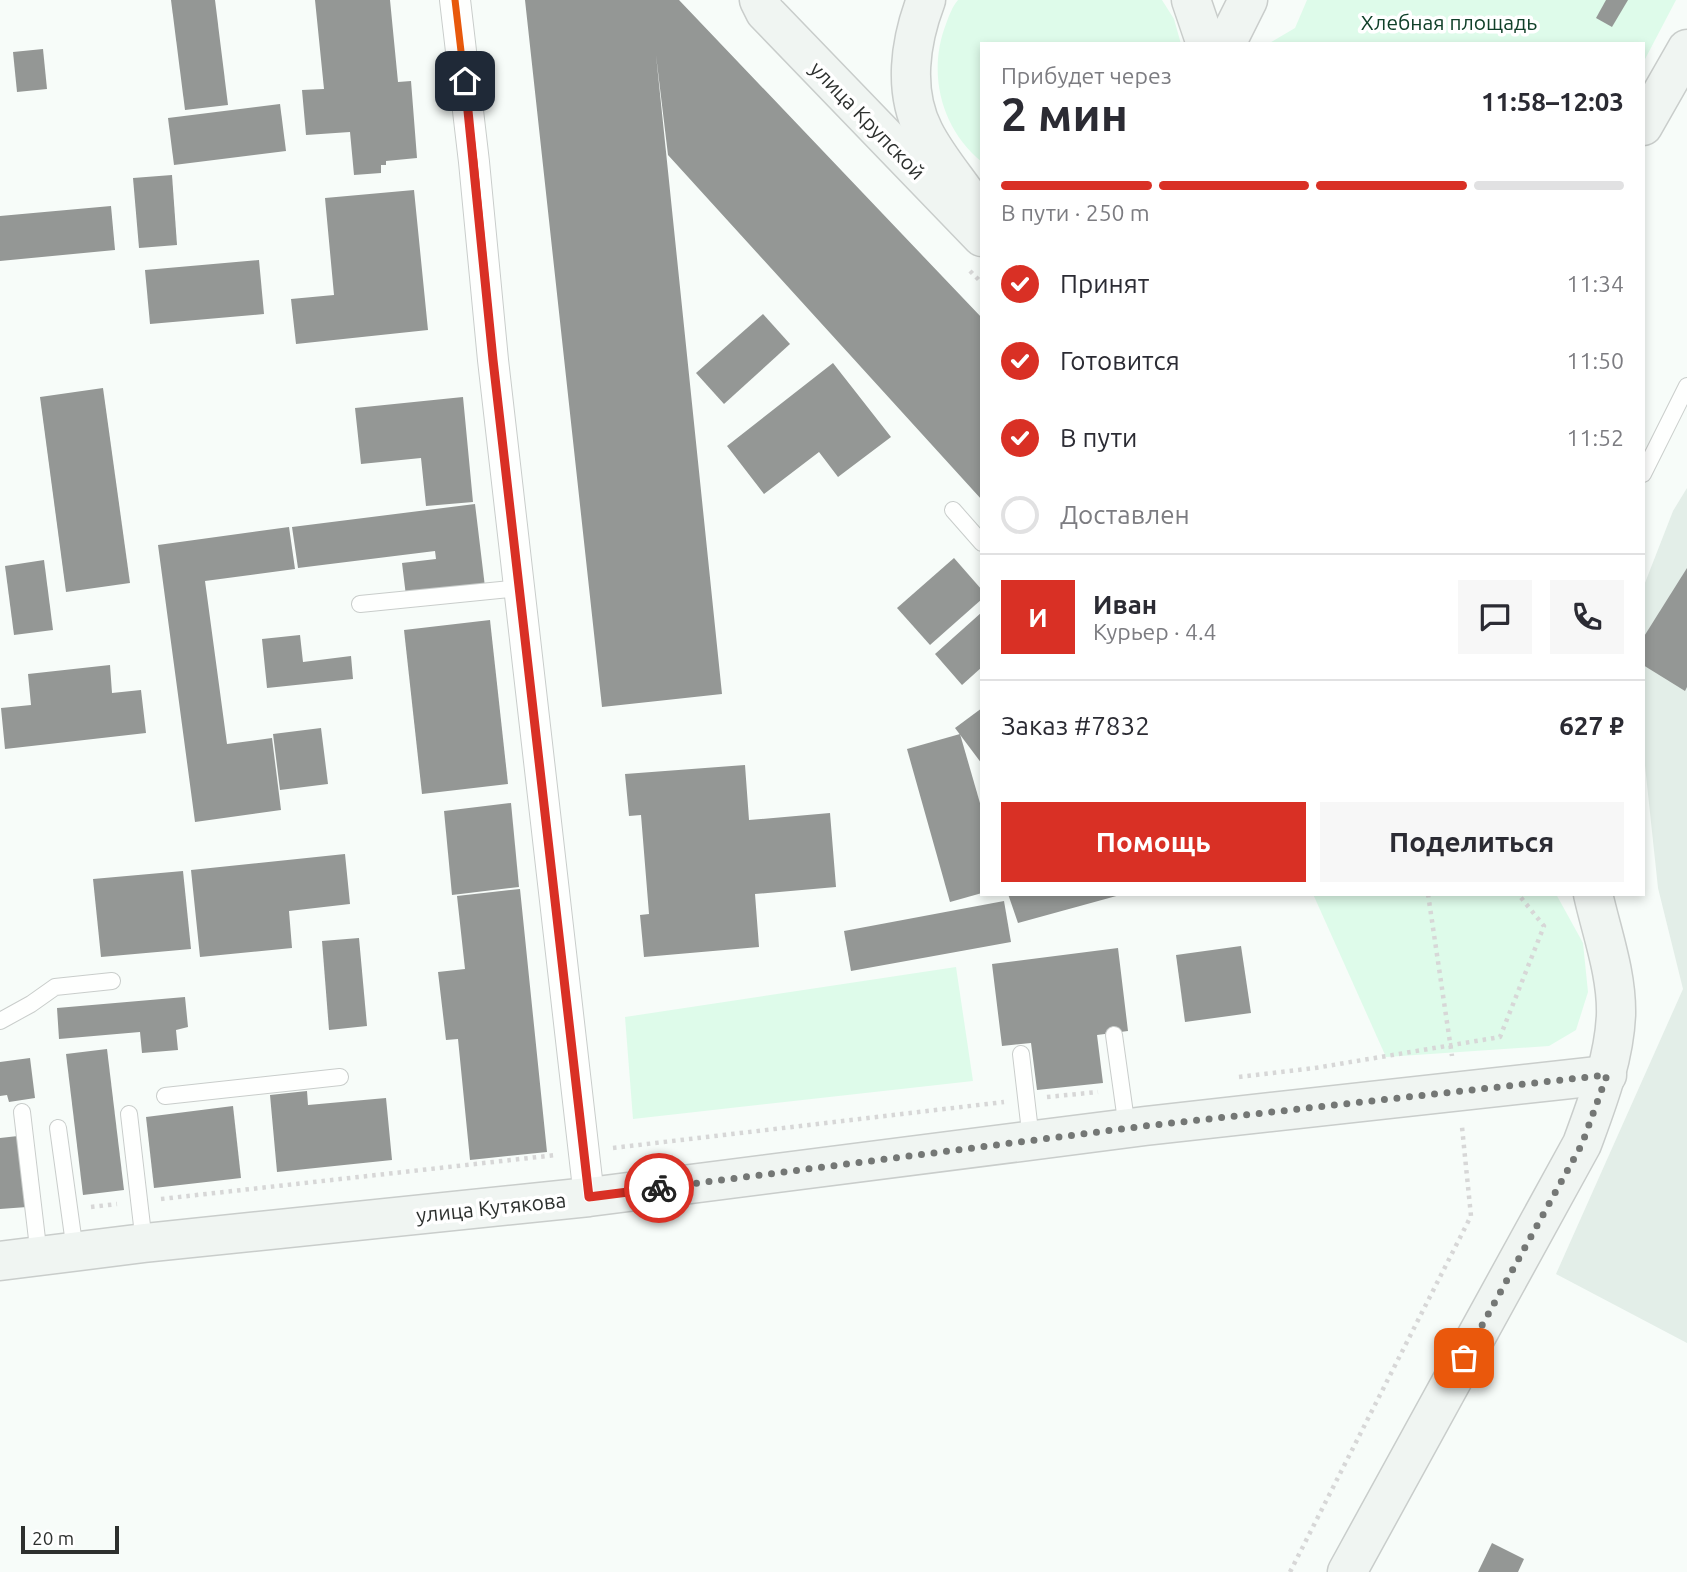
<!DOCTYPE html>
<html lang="ru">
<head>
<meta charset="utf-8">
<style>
	body { margin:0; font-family:Ubuntu,sans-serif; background:#f7f7f7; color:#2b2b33; height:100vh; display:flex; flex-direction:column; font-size:26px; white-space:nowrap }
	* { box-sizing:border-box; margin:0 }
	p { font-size:23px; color:#7c7c81 }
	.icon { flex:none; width:38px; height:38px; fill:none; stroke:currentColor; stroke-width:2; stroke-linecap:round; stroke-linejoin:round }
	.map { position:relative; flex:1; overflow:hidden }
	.side { position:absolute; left:980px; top:42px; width:665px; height:854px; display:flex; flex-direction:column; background:#fff; border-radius:0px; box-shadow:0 4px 10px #0003 }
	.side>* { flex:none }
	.scale { position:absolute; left:21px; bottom:18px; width:98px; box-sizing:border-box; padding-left:7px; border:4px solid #2d302e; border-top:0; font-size:19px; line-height:24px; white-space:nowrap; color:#2d302e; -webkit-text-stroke:5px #fff; paint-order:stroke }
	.pin { position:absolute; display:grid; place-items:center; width:60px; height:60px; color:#fff; margin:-30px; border-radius:14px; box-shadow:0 4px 10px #0006 }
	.courier { position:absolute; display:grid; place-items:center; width:70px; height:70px; margin:-35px; border:5px solid #d93025; border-radius:50%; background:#fff; color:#222; box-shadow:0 2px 9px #0007 }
	.head em { font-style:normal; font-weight:700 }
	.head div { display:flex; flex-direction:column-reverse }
	.head { display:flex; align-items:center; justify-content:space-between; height:119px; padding:0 21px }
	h1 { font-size:46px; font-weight:700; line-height:52px }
	.bar { display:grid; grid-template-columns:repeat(4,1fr); gap:10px 7px; align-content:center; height:84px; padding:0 21px }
	.bar i { height:9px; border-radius:5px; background:#e1e1e2 }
	.bar .on { background:#d93025 }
	.bar p { grid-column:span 4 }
	.line { display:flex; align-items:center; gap:18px; padding:0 21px; border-top:2px solid #e1e1e2 }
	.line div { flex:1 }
	.round { display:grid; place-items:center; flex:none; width:74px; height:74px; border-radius:0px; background:#f7f7f7 }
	ol { padding:0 21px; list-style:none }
	li { display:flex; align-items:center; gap:21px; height:77px }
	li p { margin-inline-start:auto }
	li .icon { padding:7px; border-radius:50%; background:#d93025; color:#fff; stroke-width:4 }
	li:last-child { color:#7c7c81 }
	li i { width:38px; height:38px; border:4px solid #e1e1e2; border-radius:50% }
	.primary-button { display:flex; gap:14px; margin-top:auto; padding:14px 21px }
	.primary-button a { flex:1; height:80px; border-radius:0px; background:#d93025; color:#fff; font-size:28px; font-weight:700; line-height:80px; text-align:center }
	.primary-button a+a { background:#f7f7f7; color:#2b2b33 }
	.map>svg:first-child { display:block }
</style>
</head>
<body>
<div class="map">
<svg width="1687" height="1572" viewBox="0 0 1687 1572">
	<rect width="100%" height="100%" fill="#f7fcf9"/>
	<polygon fill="#e3eee8" points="1687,488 1687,1343 1556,1274 1683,989 1658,888 1643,747 1643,588 1673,511"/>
	<g fill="#defbea">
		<path d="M958,0H1162L1174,19L1181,44H982V162C941,129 927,73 946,24C949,16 952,7 958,0Z"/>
		<polygon points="1307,0 1676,0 1643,63 1643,44 1268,44 1295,28"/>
		<polygon points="1313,894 1556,894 1583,943 1588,992 1576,1030 1549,1046 1386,1057"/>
		<polygon points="956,967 973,1081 633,1119 625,1017"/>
	</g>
	<g fill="#949795">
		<polygon points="171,0 215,0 228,105 185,110"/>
		<polygon points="315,0 390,0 398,82 411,81 417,158 386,161 386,165 381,165 381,173 354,175 350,132 306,135 302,90 324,89"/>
		<polygon points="525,0 679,0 982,318 982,500 668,155 656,55 722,694 602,707"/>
		<polygon points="1606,0 1628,0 1612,27 1596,18"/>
		<polygon points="43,49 47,89 17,92 13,52"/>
		<polygon points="280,104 286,151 174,165 168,118"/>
		<polygon points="172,175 177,245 139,248 133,178"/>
		<polygon points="414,190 428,330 296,344 291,299 334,295 325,198"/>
		<polygon points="111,206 115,250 0,261 0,216"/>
		<polygon points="259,260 264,314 150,324 145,270"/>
		<polygon points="763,314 790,344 724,404 696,373"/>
		<polygon points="833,363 891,437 838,477 819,452 764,494 727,446"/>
		<polygon points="103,388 130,583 66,592 40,397"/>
		<polygon points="463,397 473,502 426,506 421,458 361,464 355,408"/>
		<polygon points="475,504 485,587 406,596 402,563 436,559 435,551 298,568 292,527"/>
		<polygon points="289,527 295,569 205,581 227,744 272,738 281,810 195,822 158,545"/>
		<polygon points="954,558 982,590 982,599 930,645 897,608"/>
		<polygon points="44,560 53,630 14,635 5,566"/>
		<polygon points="1687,568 1687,687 1685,691 1643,665 1643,638"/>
		<polygon points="982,612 982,667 962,685 935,654"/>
		<polygon points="490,620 508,784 422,794 404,630"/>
		<polygon points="300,635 303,662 351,656 353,679 267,688 262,639"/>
		<polygon points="110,665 112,693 141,690 146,733 5,749 1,708 31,705 28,674"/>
		<polygon points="982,708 982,764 955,728"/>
		<polygon points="321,728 328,784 280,790 273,734"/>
		<polygon points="960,734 982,810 982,893 950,902 907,749"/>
		<polygon points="745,765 749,820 830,813 836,887 755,894 759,947 644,957 640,915 649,914 641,815 629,816 625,774"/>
		<polygon points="511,803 519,887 452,895 444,811"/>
		<polygon points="345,854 350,904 289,911 292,948 200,957 191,870"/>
		<polygon points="183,871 191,949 101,957 93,879"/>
		<polygon points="520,889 547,1152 470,1160 458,1039 446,1040 438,972 465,969 457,896"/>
		<polygon points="1008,894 1120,894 1120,895 1018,923"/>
		<polygon points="1004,901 1011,942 851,971 844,931"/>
		<polygon points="359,938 367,1026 329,1030 322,941"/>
		<polygon points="1241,946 1251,1013 1185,1022 1176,955"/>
		<polygon points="1118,948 1128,1031 1097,1035 1103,1083 1037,1090 1031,1043 1002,1046 992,964"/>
		<polygon points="185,997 188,1027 176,1030 178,1050 142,1053 140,1032 59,1039 57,1008"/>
		<polygon points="107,1049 124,1190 83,1195 66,1054"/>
		<polygon points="30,1058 35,1098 9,1102 7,1095 0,1096 0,1062"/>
		<polygon points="307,1091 308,1105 386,1098 392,1160 277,1172 270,1095"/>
		<polygon points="233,1106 241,1178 154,1188 146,1117"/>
		<polygon points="18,1136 27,1207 0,1209 0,1138"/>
		<polygon points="1492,1543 1524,1559 1518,1572 1478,1572"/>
	</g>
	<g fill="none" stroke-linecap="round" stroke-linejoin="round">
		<defs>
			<g id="lane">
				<polyline points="1643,474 1687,386"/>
				<polyline points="953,510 982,543"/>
				<polyline points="360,604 520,588"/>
				<polyline points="0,1021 31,1004 55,987 112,981"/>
				<polyline points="1114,1035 1127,1128"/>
				<polyline points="1021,1054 1031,1140"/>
				<polyline points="165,1096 340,1077"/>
				<polyline points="22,1112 39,1256"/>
				<polyline points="129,1114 144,1243"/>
				<polyline points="58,1128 75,1251"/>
			</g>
			<polyline id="street" points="455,0 474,162 493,360 589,1197"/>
			<g id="secondary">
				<polyline points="759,0 765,12 982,237"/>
				<path d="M926,0C910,42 903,91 924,132C936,156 955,178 970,200"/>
				<polyline points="1191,0 1206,44"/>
				<polyline points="1226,44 1248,0"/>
				<polyline points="1643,126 1687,49"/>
				<polyline points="0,1261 144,1243 589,1197 1145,1126 1607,1075"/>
				<path d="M1347,1572L1582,1144C1597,1103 1614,1060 1616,1015C1617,974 1602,934 1593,894"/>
			</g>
		</defs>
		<use href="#lane" stroke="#c9cdcb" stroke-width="18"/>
		<use href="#street" stroke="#c9cdcb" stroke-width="32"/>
		<use href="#secondary" stroke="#c9cdcb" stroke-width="41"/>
		<g stroke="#d7d7d7" stroke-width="4.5" stroke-dasharray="3.5 5" stroke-linecap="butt">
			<polyline points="970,271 982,283"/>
			<polyline points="1428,894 1452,1056"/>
			<polyline points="1239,1077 1315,1068 1500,1037 1544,926 1518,894"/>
			<polyline points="1047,1097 1098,1092"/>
			<polyline points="613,1148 1004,1102"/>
			<polyline points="161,1199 556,1155"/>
			<polyline points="91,1207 117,1204"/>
			<polyline points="1290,1572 1471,1216 1462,1127"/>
		</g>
		<use href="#lane" stroke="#fefffe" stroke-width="16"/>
		<use href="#street" stroke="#fefffe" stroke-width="30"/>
		<use href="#secondary" stroke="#f0f5f2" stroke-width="38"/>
		<defs>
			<polyline id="cycleway" points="455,0 474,162 493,360 589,1197"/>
		</defs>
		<use href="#cycleway" stroke="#fff" stroke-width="11"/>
		<use href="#cycleway" stroke="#e8590c" stroke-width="7"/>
	</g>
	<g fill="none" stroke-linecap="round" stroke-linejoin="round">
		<polyline stroke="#747775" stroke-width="7" stroke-dasharray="0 12.6" points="659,1188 1145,1126 1607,1075 1582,1144 1464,1358"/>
		<polyline stroke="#d93025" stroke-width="9" points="465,81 493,360 589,1197 659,1188"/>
	</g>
	<g text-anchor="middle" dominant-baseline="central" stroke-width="7" stroke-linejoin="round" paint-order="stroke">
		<g font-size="21" fill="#104029" stroke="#fff">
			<text x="1449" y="22">Хлебная площадь</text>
		</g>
		<g font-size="21" fill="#2d302e" stroke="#fff">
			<text transform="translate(868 120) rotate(46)">улица Крупской</text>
			<text transform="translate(491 1207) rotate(-6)">улица Кутякова</text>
		</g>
	</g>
</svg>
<div class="scale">20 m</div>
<div class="pin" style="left:1464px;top:1358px;background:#ea580c"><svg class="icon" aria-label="bag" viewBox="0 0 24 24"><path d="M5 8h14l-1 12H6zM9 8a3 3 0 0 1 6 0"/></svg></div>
<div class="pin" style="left:465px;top:81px;background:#1f2937"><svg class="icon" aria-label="home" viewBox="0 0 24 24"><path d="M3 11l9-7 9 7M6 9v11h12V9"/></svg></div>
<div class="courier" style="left:659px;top:1188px"><svg class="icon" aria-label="bike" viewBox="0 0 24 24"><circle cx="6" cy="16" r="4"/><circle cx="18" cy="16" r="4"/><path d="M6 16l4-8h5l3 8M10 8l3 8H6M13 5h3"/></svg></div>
<section class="side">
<div class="head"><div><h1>2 мин</h1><p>Прибудет через</p></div><em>11:58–12:03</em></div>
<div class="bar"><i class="on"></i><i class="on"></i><i class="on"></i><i></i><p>В пути · 250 m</p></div>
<ol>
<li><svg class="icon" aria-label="check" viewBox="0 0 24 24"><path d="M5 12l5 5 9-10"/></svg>Принят<p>11:34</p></li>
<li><svg class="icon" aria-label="check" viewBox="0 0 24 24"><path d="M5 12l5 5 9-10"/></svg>Готовится<p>11:50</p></li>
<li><svg class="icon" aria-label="check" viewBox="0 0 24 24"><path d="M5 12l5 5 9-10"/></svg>В пути<p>11:52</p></li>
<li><i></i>Доставлен</li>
</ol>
<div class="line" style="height:126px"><b class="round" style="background:#d93025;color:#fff">И</b><div><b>Иван</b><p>Курьер · 4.4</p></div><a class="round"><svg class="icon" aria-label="chat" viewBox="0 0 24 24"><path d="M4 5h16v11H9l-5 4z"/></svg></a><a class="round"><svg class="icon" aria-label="phone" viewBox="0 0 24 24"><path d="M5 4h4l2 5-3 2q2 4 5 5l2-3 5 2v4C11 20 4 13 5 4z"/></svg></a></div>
<div class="line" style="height:91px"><div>Заказ #7832</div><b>627 ₽</b></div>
<div class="primary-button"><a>Помощь</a><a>Поделиться</a></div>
</section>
</div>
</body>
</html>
